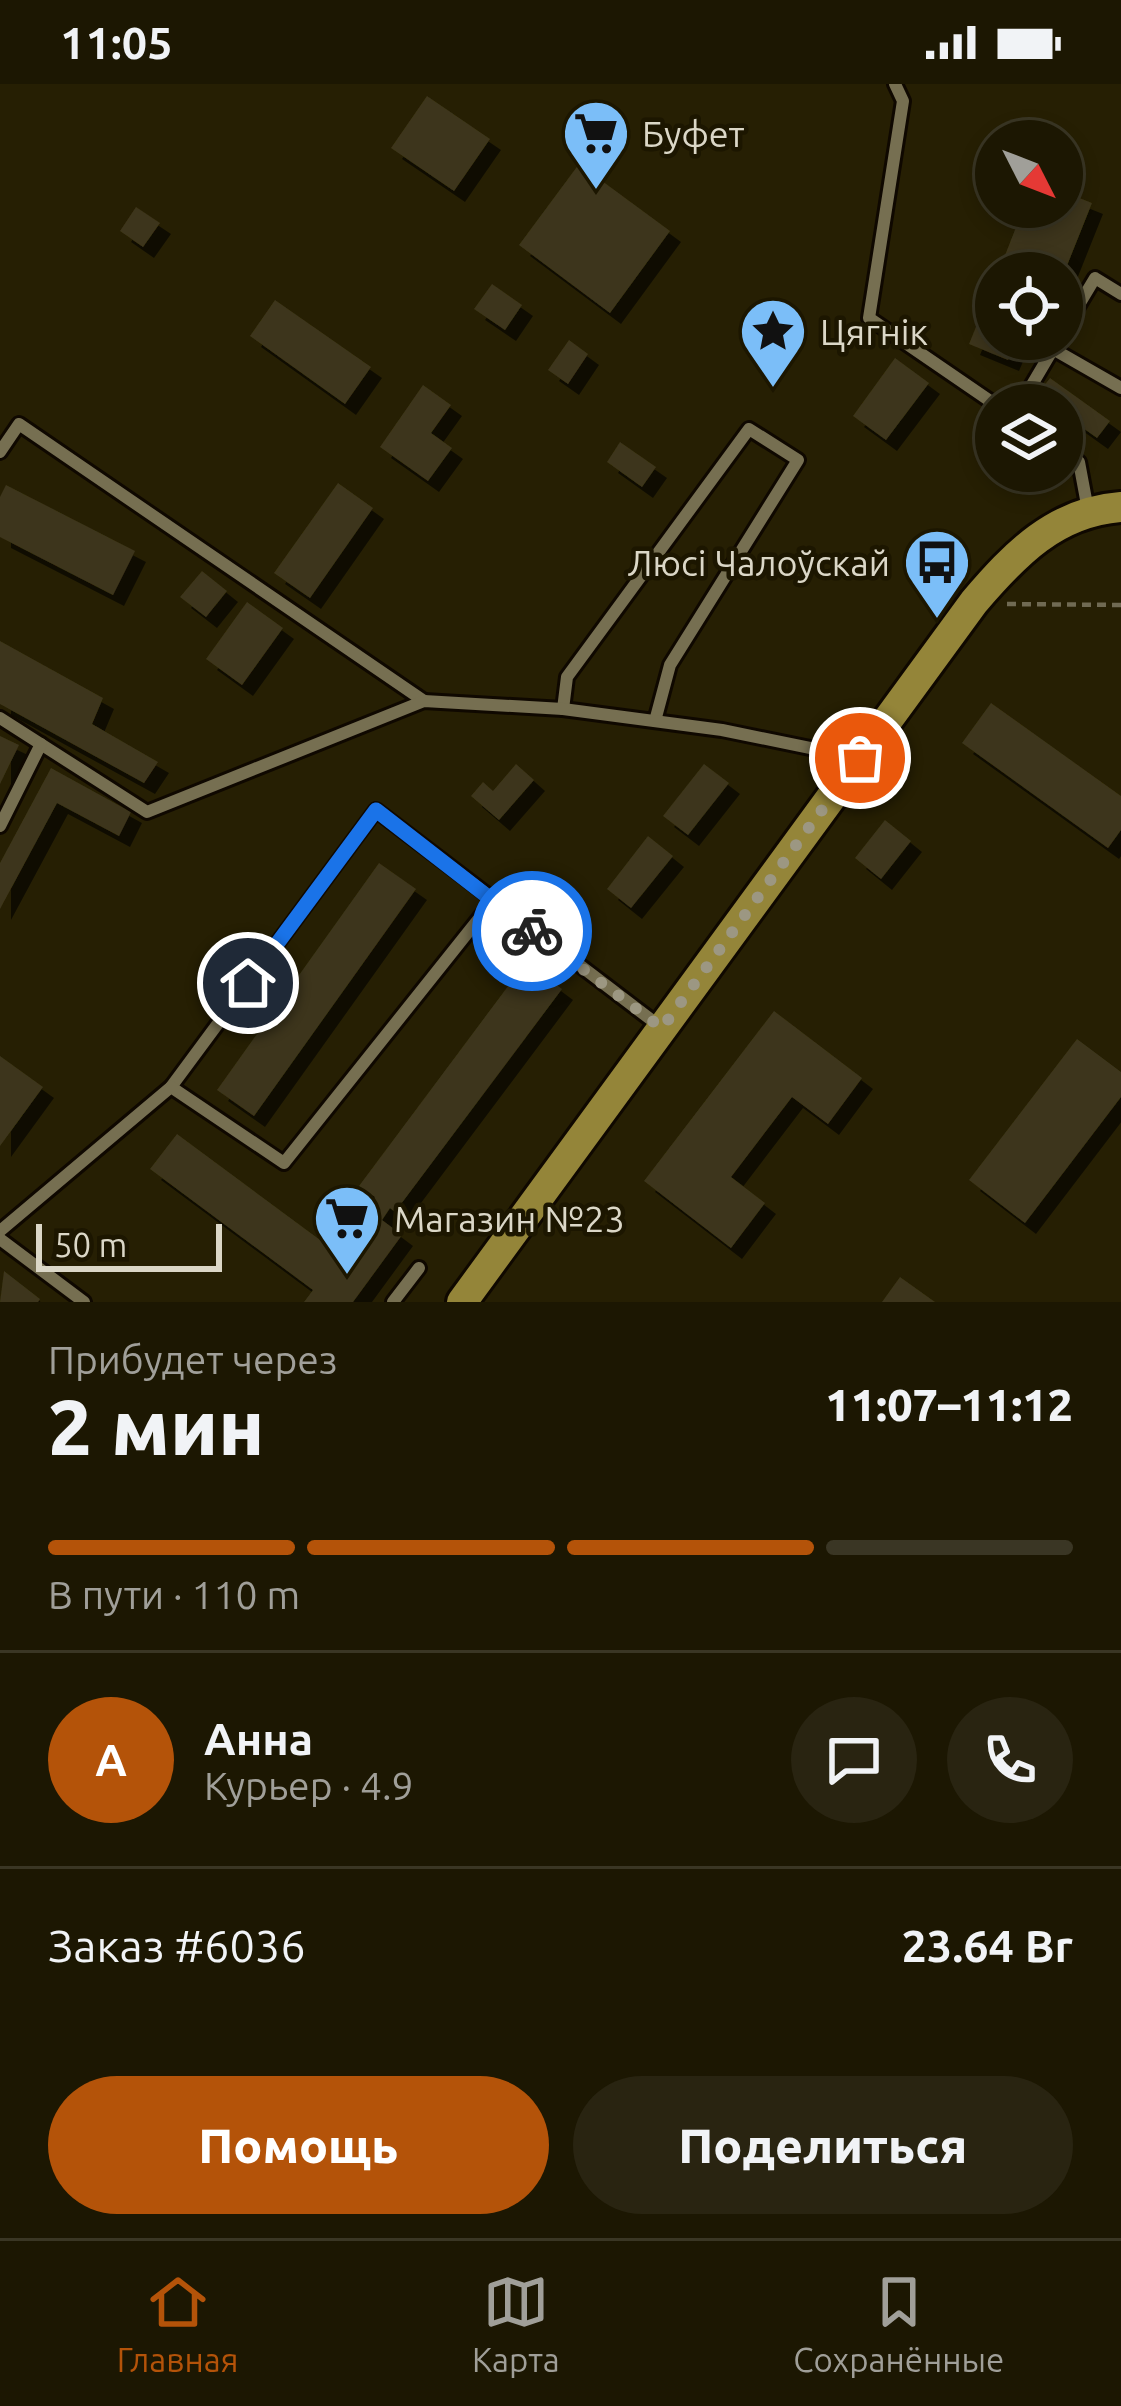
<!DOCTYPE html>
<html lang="ru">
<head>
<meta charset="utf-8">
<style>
	body { margin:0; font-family:Ubuntu,sans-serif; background:#292411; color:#f1f3f6; height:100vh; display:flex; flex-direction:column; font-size:45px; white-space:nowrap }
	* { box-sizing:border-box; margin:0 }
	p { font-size:39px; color:#a09f99 }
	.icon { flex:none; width:66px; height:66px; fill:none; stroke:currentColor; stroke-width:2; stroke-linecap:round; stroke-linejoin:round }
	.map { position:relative; height:1218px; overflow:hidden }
	.drawer { display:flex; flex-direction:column; background:#1c1702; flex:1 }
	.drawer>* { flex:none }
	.needle { width:78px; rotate:132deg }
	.buttons { position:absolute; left:975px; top:36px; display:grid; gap:24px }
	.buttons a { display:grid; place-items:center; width:108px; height:108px; border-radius:50%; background:#1c1702; box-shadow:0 6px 18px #0003,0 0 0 3px #3a3624; font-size:60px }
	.scale { position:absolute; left:36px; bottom:30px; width:186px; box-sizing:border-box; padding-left:12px; border:6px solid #dbd7c7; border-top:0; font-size:33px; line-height:42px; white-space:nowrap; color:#dbd7c7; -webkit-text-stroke:9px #1c1600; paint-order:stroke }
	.pin { position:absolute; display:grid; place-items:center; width:102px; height:102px; color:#fff; margin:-51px; border:6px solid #fff; border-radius:50%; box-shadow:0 3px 12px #0007 }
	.courier { position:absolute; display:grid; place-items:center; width:120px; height:120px; margin:-60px; border:9px solid #1a73e8; border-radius:50%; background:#fff; color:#222; box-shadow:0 3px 15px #0007 }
	.summary em { font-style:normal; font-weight:800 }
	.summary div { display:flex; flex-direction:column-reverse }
	.summary { display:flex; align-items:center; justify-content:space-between; height:204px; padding:0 48px }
	h1 { font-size:78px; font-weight:800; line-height:90px }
	.bar { display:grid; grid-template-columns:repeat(4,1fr); gap:18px 12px; align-content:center; height:144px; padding:0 48px }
	.bar i { height:15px; border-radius:9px; background:#3a3624 }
	.bar .on { background:#b45309 }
	.bar p { grid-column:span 4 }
	.line { display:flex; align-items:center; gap:30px; padding:0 48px; border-top:3px solid #3a3624 }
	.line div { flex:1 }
	.round { display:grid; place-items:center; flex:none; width:126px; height:126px; border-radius:63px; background:#292411 }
	.button { display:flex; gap:24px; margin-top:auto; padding:24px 48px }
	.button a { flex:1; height:138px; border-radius:72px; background:#b45309; color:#fff; font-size:48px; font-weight:800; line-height:138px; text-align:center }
	.button a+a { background:#292411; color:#f1f3f6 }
	.status { display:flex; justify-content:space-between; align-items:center; height:84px; padding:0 60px; background:#1c1702; direction:ltr }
	.status svg { height:33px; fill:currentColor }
	.tabs { display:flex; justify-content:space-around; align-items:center; height:168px; border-top:3px solid #3a3624; background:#1c1702; font-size:33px; color:#a09f99 }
	.tabs a { display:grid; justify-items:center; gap:6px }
	.tabs .on { color:#b45309 }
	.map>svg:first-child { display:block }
</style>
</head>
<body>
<div class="status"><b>11:05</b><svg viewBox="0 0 49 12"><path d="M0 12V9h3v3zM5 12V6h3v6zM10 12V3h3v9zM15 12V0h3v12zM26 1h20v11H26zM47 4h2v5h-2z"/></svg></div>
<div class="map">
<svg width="1121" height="1218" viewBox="0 0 1121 1218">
	<defs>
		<filter id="shadow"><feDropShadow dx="11" dy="11" stdDeviation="0" flood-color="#0009"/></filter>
	</defs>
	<rect width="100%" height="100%" fill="#261f03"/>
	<g fill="#3d361a" filter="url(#shadow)">
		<polygon points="427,12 490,55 454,107 391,64"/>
		<polygon points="579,80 670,147 610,229 519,161"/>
		<polygon points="1062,107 1092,119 1064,189 998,189 1024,123 1062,123"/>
		<polygon points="136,123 160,139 143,163 120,147"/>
		<polygon points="996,194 996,255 1017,255 1008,276 969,260"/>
		<polygon points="492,200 522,221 505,246 474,225"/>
		<polygon points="275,216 371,283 345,320 250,252"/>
		<polygon points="569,256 588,270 568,300 548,286"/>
		<polygon points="895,274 929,299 886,356 853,332"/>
		<polygon points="1050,294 1110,337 1097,354 1062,329 1062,321 1037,311"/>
		<polygon points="423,301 451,321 431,349 452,364 428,397 380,363"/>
		<polygon points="620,358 656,383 642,403 607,378"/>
		<polygon points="338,399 373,424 310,514 274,489"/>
		<polygon points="6,401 135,467 113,511 0,453 0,413"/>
		<polygon points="202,487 227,507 206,533 180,513"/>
		<polygon points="247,518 283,544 242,601 206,575"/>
		<polygon points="0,557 103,614 92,640 158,678 144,699 0,620"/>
		<polygon points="991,619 1121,712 1121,746 1108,764 962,659"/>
		<polygon points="0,652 19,661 0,700"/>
		<polygon points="516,680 534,696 499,736 471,712 483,698 493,707"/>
		<polygon points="704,680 729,699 688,751 663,732"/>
		<polygon points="51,684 131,728 119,752 57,719 0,825 0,779"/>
		<polygon points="885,736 911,757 881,795 855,774"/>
		<polygon points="648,752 673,772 631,824 607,805"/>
		<polygon points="379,779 416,805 254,1032 217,1006"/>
		<polygon points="526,878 562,905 395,1128 390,1124 382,1136 402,1151 353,1218 304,1218 313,1206 150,1085 177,1050 335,1167 375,1113 359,1102"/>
		<polygon points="774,927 862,994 828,1040 792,1013 731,1093 765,1119 731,1164 644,1097"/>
		<polygon points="1077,955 1121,988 1121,1013 1025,1139 969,1096"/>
		<polygon points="0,972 43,1003 0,1062"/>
		<polygon points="4,1187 40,1215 38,1218 0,1218"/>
		<polygon points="900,1193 935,1218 882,1218"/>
	</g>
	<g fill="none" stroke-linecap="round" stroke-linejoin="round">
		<defs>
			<g id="lane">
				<polyline points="895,0 903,17 869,234 996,321"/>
				<polyline points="1062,249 1095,194 1121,210"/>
				<polyline points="1053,265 1121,304"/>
				<polyline points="1020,321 1056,260"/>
				<polyline points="1062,366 1079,378 1088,426"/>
				<polyline points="0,368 19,340 424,617"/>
				<polyline points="563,625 567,593 749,345 798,376 670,581 655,637"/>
				<polyline points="0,634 147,728 424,617 563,625 722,646 859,674"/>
				<polyline points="0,742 41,660"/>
				<polyline points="171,1003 376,726 662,944"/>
				<polyline points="0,1147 171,1003 284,1079 493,817"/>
				<polyline points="0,1155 84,1218"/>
				<polyline points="393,1218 419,1184"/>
			</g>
			<path id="secondary" d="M462,1218L974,518C1015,470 1055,428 1121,423"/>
		</defs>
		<use href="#lane" stroke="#0f0800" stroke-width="18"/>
		<use href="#secondary" stroke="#0f0800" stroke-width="36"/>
		<polyline stroke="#706a53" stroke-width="4.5" stroke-dasharray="9 6" stroke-linecap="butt" points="1007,520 1121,521"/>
		<use href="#lane" stroke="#766f51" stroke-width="12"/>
		<use href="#secondary" stroke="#948539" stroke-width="30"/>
	</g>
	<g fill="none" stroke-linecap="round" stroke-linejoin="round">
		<polyline stroke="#9c9782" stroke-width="12" stroke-dasharray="0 21.6" points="532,847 662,944 860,674"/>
		<polyline stroke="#1a73e8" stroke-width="15" points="248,899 376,726 532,847"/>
	</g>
	<defs>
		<symbol id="supermarket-pin" viewBox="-11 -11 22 30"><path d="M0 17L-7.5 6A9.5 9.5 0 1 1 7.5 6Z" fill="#7bbef8" stroke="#1c1600"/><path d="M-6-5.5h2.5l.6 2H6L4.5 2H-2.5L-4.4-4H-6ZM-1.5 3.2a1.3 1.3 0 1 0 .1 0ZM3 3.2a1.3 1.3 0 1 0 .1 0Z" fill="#111"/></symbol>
		<symbol id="sight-pin" viewBox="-11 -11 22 30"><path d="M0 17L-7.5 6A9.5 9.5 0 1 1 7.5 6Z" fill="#7bbef8" stroke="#1c1600"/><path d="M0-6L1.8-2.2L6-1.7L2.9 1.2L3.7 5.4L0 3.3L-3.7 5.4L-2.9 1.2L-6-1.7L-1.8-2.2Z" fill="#111"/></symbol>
		<symbol id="bus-pin" viewBox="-11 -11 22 30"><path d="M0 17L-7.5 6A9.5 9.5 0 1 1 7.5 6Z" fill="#7bbef8" stroke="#1c1600"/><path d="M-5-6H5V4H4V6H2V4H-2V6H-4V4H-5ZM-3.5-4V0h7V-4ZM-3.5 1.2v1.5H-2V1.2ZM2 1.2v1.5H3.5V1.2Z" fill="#111"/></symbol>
	</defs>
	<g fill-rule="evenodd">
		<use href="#supermarket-pin" x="558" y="11" width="76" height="104"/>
		<use href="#sight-pin" x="735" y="209" width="76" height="104"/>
		<use href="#bus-pin" x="899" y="440" width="76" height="104"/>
		<use href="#supermarket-pin" x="309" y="1096" width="76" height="104"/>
	</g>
	<g text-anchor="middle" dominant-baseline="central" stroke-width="9" stroke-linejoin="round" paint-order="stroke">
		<g font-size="36" fill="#dbd7c7" stroke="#1c1600" text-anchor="start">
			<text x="642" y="49">Буфет</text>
			<text x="820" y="247">Цягнік</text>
			<text x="890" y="478" text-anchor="end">Люсі Чалоўскай</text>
			<text x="394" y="1134">Магазин №23</text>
		</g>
	</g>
</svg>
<div class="buttons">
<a><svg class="needle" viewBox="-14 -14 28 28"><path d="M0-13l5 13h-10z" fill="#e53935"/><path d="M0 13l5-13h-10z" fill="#a09f99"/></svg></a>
<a><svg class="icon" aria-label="locate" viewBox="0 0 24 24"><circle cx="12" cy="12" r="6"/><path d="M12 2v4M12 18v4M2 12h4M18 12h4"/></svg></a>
<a><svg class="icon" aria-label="layers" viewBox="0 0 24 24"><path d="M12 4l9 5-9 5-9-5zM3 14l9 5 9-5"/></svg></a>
</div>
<div class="scale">50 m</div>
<div class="pin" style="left:860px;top:674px;background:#ea580c"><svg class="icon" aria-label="bag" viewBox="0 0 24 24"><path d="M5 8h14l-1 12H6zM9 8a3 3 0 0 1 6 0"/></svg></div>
<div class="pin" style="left:248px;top:899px;background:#1f2937"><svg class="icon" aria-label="home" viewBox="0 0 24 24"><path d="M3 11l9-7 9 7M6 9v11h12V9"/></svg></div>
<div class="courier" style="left:532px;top:847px"><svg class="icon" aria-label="bike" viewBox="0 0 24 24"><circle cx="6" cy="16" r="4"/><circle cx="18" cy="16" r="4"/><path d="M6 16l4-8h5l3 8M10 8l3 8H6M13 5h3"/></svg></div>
</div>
<section class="drawer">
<div class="summary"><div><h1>2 мин</h1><p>Прибудет через</p></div><em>11:07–11:12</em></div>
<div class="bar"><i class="on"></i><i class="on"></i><i class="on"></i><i></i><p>В пути · 110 m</p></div>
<div class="line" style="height:216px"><b class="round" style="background:#b45309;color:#fff">А</b><div><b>Анна</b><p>Курьер · 4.9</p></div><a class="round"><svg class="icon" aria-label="chat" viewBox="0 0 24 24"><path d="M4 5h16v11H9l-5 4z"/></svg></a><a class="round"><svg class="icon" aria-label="phone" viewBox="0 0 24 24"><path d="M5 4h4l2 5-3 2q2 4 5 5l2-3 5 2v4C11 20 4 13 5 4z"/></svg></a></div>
<div class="line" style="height:156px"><div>Заказ #6036</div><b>23.64 Br</b></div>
<div class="button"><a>Помощь</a><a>Поделиться</a></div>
</section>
<nav class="tabs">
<a class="on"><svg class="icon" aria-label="home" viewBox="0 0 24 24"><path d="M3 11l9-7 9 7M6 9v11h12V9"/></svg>Главная</a>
<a><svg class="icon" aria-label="map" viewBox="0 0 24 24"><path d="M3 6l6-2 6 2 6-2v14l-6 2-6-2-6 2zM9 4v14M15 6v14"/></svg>Карта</a>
<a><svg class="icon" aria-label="saved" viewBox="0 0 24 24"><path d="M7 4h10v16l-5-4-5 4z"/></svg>Сохранённые</a>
</nav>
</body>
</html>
